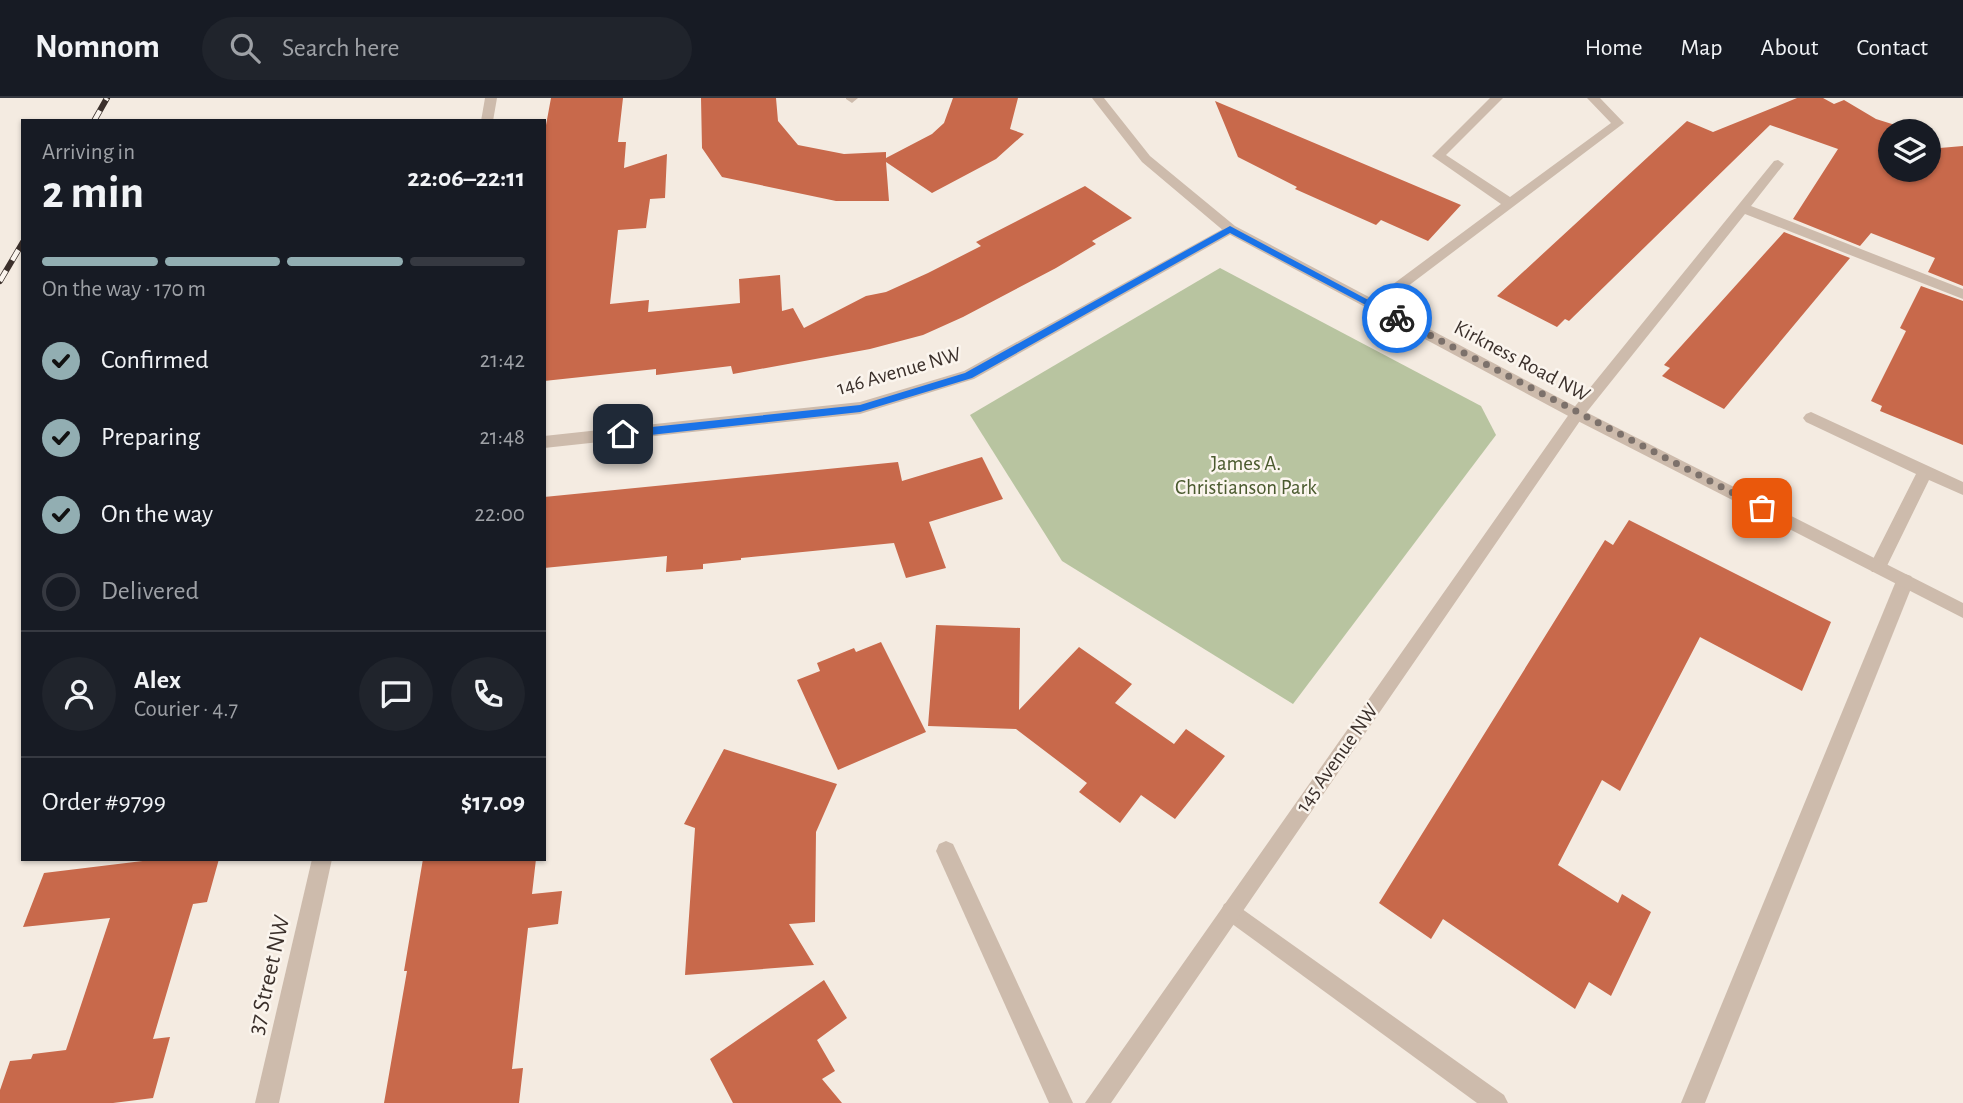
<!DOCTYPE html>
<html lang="en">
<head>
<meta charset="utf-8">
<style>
	body { margin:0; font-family:"Alegreya Sans",sans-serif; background:#20242c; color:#f1f3f6; height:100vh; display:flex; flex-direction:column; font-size:26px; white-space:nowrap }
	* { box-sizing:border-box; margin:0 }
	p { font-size:23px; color:#9ea1a6 }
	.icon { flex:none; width:38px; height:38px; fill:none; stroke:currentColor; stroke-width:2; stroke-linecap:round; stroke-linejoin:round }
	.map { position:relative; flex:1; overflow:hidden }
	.details { position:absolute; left:21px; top:21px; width:525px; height:742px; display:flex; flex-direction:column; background:#171b24; border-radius:0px; box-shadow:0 2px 5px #0004 }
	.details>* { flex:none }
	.controls { position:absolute; left:1878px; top:21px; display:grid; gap:14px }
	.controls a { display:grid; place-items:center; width:63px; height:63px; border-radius:50%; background:#171b24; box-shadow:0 2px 5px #0004; font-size:35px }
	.pin { position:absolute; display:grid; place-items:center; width:60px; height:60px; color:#fff; margin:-30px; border-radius:14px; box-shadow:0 4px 10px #0006 }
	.courier { position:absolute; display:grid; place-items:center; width:70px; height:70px; margin:-35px; border:5px solid #1a73e8; border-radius:50%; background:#fff; color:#222; box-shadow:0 2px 9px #0007 }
	.overview em { font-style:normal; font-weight:700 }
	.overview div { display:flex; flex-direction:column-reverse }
	.overview { display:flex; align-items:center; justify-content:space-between; height:119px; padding:0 21px }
	h1 { font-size:46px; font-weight:700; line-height:52px }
	.bar { display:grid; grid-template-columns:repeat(4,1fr); gap:10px 7px; align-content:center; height:84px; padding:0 21px }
	.bar i { height:9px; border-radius:5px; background:#363941 }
	.bar .selected { background:#92aeb2 }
	.bar p { grid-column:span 4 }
	.line { display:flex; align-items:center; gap:18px; padding:0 21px; border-top:2px solid #363941 }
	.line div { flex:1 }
	.round { display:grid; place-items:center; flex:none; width:74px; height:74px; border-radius:37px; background:#20242c }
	ol { padding:0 21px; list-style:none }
	li { display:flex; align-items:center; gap:21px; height:77px }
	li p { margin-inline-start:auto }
	li .icon { padding:7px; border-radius:50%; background:#92aeb2; color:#111; stroke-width:4 }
	li:last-child { color:#9ea1a6 }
	li i { width:38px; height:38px; border:4px solid #363941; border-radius:50% }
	header { display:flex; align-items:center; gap:42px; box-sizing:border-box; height:98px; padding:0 35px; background:#171b24; border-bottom:2px solid #363941 }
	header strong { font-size:33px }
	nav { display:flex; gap:38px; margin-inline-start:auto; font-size:24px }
	.search { width:490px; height:63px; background:#20242c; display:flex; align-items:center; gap:18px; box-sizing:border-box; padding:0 24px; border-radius:38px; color:#9ea1a6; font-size:26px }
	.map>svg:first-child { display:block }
</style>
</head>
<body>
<header>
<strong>Nomnom</strong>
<div class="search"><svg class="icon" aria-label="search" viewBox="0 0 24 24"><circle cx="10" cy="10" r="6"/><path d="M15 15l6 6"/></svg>Search here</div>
<nav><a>Home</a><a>Map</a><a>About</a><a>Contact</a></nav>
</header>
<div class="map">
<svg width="1963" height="1005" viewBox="0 0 1963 1005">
	<rect width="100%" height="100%" fill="#f4ebe1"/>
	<polygon fill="#b8c4a0" points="1220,170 1481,308 1496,337 1293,606 1062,463 970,317"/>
	<g fill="#c8694b">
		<polygon points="551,0 623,0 618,44 626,44 624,70 667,56 665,100 650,101 646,130 618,132 610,206 649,202 648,214 740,205 739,181 780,177 782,213 793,210 804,230 866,198 886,194 928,175 981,148 976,144 1085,88 1132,120 1092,143 1096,146 1056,170 963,219 923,237 870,251 733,276 731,268 656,277 656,271 544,283 544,38"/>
		<polygon points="701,0 776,0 778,23 798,47 844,56 886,54 886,60 932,36 944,25 953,0 1018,0 1010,31 1024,36 996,61 932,95 886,64 889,103 836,103 722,79 702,50"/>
		<polygon points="1797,0 1823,0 1834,6 1844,2 1876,21 1908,31 1890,33 1890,72 1928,72 1928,51 1963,48 1963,188 1928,174 1935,160 1871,135 1860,148 1793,121 1838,51 1770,27 1569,223 1565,221 1557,229 1497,198 1687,23 1713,34"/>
		<polygon points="1215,3 1461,107 1428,143 1381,122 1376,127 1295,91 1297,89 1238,59"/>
		<polygon points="1784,134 1850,160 1724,311 1662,278 1670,270 1664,267"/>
		<polygon points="1921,188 1963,203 1963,347 1880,313 1882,308 1871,303 1906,233 1900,230"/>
		<polygon points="982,359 1003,401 929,424 946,470 906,480 894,445 741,460 741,462 703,466 703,471 666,474 667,458 544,470 544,399 898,364 902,383"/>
		<polygon points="1629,422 1831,524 1802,593 1700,539 1620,693 1602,682 1558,767 1618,805 1622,796 1651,814 1611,898 1589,884 1575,911 1443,821 1431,841 1379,805 1605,442 1613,447"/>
		<polygon points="936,527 1020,530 1019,612 1079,549 1132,586 1115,605 1174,646 1186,631 1225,658 1175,721 1141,697 1120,725 1079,694 1087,685 1016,631 928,628"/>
		<polygon points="881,544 926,634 838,672 797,582 820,573 817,565 854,550 856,554"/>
		<polygon points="724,651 837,686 816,734 815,824 789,826 814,867 685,877 695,730 684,726"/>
		<polygon points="159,761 219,761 207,804 193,806 153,941 170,939 153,1000 113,1005 0,1005 0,992 10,963 31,961 33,956 66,952 110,820 23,829 44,775"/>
		<polygon points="423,761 536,761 532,796 562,793 558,826 528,830 512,971 523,970 519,1005 384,1005 407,873 404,873"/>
		<polygon points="824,882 847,920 817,942 835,973 822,981 842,1005 733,1005 710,961"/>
	</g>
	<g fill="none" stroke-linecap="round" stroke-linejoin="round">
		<g fill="#cdbbac" fill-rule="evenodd">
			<polygon points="1490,0 1503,0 1446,57 1510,99 1611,25 1587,0 1600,0 1624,25 1379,210 1369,210 1369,204 1501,106 1432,58"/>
			<polygon points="1811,314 1963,384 1963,397 1929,382 1884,474 1872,474 1869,469 1916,376 1806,324 1803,320 1806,316"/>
			<polygon points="1905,476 1911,478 1914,483 1705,1005 1681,1005 1896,483 1899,478"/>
			<polygon points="1231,803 1504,997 1508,1005 1477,1005 1224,820 1221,813 1224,806"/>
		</g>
		<g fill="#cdbbac" fill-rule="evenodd">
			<polygon points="485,0 497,0 493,23 481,23"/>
			<polygon points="858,0 852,5 846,1 846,0"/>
			<polygon points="1778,62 1784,66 1751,108 1963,191 1963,201 1745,116 1582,320 1111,1005 1085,1005 1572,312 1774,63"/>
			<polygon points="1230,127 1237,131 1235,134 974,281 860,316 544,350 544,338 860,304 964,273"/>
			<polygon points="946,743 953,746 1073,1005 1049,1005 936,753 939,746"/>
			<polygon points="312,761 332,761 279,1005 255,1005"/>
		</g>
		<polygon fill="#cdbbac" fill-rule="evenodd" points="1092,0 1104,0 1150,58 1235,128 1582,312 1963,505 1963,520 1572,320 1225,134 1142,64"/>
		<defs>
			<g id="rail">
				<polyline points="94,23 107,0"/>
				<polyline points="0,183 23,144"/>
			</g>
		</defs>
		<use href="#rail" stroke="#3b302b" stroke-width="6"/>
		<use href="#rail" stroke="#fbf5ee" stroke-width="4.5" stroke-dasharray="12" stroke-linecap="butt"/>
	</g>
	<polygon fill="#1a73e8" points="1230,128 1402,220 1394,222 1230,135 972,280 860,314 623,340 618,336 623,332 860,307 965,275"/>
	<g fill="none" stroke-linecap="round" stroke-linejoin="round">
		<polyline stroke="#7c716b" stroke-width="7" stroke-dasharray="0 12.6" points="1397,220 1762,410"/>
	</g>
	<g text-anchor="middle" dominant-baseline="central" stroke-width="5" stroke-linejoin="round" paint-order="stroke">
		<g font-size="21" fill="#3b302b" stroke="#fbf5ee">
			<text transform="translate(1522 263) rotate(28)">Kirkness Road NW</text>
			<text transform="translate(899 273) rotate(-16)">146 Avenue NW</text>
			<text transform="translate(1337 660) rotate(-55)">145 Avenue NW</text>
		</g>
		<g font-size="21" fill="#4a5a2e" stroke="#fbf5ee">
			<text x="1246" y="365">James A.<tspan x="1246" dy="24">Christianson Park</tspan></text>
		</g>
		<g font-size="24" fill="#3b302b" stroke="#fbf5ee">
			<text transform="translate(269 877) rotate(-77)">37 Street NW</text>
		</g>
	</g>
</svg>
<div class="controls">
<a><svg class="icon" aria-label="layers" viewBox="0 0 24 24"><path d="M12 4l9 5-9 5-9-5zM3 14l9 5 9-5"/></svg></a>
</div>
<div class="pin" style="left:1762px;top:410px;background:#ea580c"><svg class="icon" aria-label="bag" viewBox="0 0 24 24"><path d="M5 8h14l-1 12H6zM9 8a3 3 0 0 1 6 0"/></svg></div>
<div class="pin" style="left:623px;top:336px;background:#1f2937"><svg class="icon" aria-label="home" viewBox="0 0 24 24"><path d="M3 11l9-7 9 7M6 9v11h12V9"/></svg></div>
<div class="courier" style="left:1397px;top:220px"><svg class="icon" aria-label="bike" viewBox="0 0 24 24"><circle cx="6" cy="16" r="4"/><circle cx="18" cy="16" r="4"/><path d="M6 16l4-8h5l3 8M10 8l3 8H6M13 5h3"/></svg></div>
<section class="details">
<div class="overview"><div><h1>2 min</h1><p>Arriving in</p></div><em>22:06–22:11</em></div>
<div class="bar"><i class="selected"></i><i class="selected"></i><i class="selected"></i><i></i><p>On the way · 170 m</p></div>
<ol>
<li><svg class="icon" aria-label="check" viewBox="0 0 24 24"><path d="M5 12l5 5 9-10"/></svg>Confirmed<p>21:42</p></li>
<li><svg class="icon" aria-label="check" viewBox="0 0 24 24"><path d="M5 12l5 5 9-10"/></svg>Preparing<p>21:48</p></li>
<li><svg class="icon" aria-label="check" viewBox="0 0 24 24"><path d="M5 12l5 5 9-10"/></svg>On the way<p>22:00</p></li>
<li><i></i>Delivered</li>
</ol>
<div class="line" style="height:126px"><a class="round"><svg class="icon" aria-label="person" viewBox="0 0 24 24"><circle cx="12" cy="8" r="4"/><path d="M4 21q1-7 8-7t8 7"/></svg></a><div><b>Alex</b><p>Courier · 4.7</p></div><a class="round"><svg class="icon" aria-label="chat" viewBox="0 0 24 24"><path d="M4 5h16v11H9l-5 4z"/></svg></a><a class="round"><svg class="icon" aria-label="phone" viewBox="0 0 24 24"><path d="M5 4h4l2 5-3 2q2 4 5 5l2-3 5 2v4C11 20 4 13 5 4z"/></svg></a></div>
<div class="line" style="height:91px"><div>Order #9799</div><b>$17.09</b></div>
</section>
</div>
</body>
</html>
